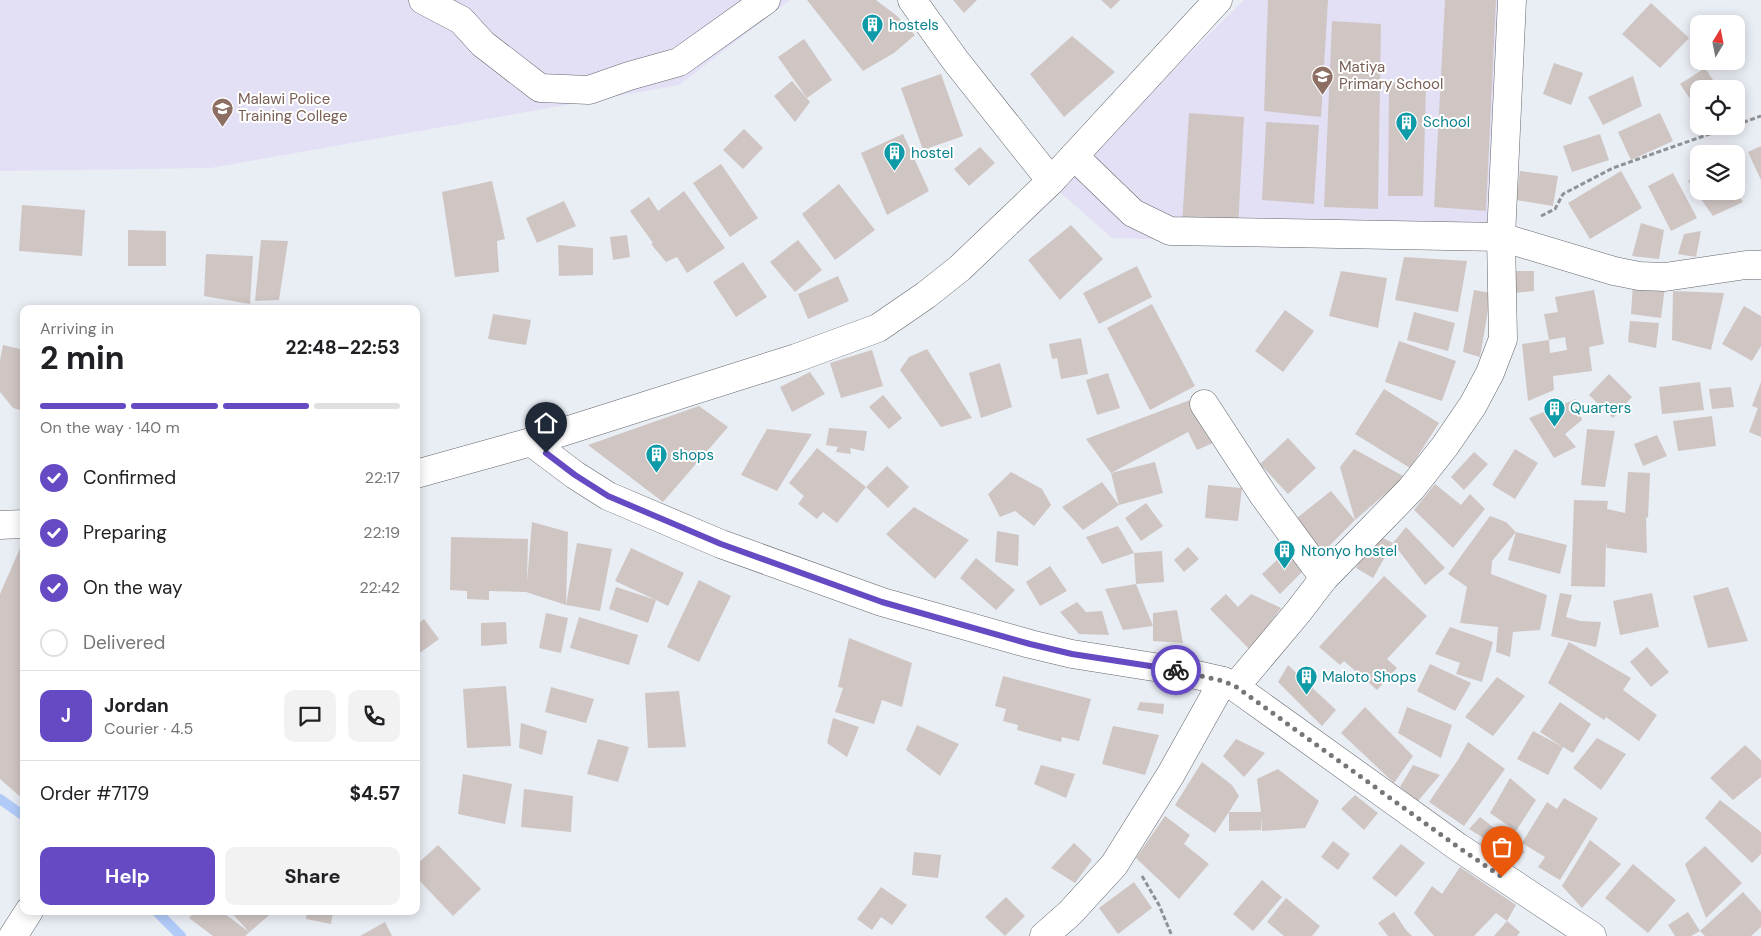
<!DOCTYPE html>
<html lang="en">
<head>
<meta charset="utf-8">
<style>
	body { margin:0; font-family:"DM Sans",sans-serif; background:#f2f2f2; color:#202124; height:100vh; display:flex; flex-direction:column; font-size:19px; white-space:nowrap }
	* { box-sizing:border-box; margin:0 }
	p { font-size:16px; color:#757577 }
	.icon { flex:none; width:28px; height:28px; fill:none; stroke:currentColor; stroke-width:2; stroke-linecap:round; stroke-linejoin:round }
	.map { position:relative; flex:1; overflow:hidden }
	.sheet { position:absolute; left:20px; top:305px; width:400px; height:610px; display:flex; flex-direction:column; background:#fff; border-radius:10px; box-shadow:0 2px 12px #0003 }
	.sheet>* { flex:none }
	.needle { width:32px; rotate:10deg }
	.fabs { position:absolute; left:1690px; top:15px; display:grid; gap:10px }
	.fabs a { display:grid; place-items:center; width:55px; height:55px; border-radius:10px; background:#fff; box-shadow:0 2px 12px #0003; font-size:25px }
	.pin { position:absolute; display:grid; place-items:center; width:42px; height:42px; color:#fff; margin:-51px -21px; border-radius:50% 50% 50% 0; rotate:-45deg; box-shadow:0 0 5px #0007 }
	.pin .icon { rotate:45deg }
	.courier { position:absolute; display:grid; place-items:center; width:50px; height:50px; margin:-25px; border:4px solid #664ac3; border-radius:50%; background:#fff; color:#222; box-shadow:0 1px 6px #0007 }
	.head em { font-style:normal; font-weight:700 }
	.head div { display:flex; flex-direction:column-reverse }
	.head { display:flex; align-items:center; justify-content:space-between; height:85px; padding:0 20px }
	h1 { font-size:32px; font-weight:700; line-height:38px }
	.bar { display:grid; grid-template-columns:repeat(4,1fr); gap:8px 5px; align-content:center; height:60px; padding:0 20px }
	.bar i { height:6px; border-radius:4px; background:#e0e0e0 }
	.bar .on { background:#664ac3 }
	.bar p { grid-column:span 4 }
	.line { display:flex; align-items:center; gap:12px; padding:0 20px; border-top:1px solid #e0e0e0 }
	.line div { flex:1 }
	.round { display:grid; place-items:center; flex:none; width:52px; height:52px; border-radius:10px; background:#f2f2f2 }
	ol { padding:0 20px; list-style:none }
	li { display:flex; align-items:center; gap:15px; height:55px }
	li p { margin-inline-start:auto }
	li .icon { padding:5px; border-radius:50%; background:#664ac3; color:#fff; stroke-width:4 }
	li:last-child { color:#757577 }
	li i { width:28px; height:28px; border:2px solid #e0e0e0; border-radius:50% }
	.button { display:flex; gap:10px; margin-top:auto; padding:10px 20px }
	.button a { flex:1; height:58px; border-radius:10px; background:#664ac3; color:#fff; font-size:20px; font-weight:700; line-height:58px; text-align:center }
	.button a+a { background:#f2f2f2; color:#202124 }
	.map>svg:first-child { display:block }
</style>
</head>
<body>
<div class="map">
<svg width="1761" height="936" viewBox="0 0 1761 936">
	<rect width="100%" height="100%" fill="#e9edf4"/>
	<g fill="#e3e0f6">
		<polygon points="0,0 790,0 679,85 211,168 0,171"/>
		<polygon points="1244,0 1503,0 1490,248 1112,238 1054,187"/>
	</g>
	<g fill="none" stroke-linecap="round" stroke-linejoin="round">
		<g stroke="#b1cbf9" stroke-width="10">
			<polyline points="0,799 24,816"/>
			<polyline points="156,911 181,936"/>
		</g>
	</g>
	<g fill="#cfc6c4">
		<polygon points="807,0 876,0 897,16 915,35 894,53 863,71"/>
		<polygon points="953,0 977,0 964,13"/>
		<polygon points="1101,0 1120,0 1111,9"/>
		<polygon points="1268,0 1328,0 1321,117 1264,111"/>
		<polygon points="1445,0 1496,0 1486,211 1434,207"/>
		<polygon points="1651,3 1689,38 1660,68 1622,34"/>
		<polygon points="1332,21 1381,24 1378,209 1324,207"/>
		<polygon points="1072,36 1115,72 1064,117 1030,74"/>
		<polygon points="804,39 832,80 807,98 778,57"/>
		<polygon points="1554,63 1583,73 1571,105 1543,94"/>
		<polygon points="1705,68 1719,89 1699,89 1699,112 1680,84"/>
		<polygon points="941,74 963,136 923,150 901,88"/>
		<polygon points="1633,76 1642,106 1603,125 1588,97"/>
		<polygon points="792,81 810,102 795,122 774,96"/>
		<polygon points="1389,82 1426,87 1423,196 1388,196"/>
		<polygon points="1189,113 1244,117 1238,228 1182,225"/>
		<polygon points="1660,113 1673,141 1631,160 1618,132"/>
		<polygon points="1266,122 1319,125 1314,204 1262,200"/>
		<polygon points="744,129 763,148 743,169 723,150"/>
		<polygon points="903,134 929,191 887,215 861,153"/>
		<polygon points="1600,134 1609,160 1572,172 1563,146"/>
		<polygon points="1761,146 1761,180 1748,152"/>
		<polygon points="980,147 995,163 969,186 954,169"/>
		<polygon points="721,164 758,218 730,237 693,183"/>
		<polygon points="1520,171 1558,176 1553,206 1516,200"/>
		<polygon points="1621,171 1642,208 1590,239 1568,203"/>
		<polygon points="1673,173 1697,218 1671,231 1648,186"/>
		<polygon points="1699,173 1699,191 1736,191 1743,202 1713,216 1688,181"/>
		<polygon points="492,181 505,239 497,241 499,272 455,277 442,192"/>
		<polygon points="839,184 875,230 835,260 802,214"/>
		<polygon points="684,191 725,248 687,273 677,257 666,262 651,244 653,243 630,211 649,197 658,211"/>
		<polygon points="564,201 576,226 537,243 526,218"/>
		<polygon points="22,205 85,210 82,256 19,251"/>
		<polygon points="1641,223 1664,230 1659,259 1632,256"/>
		<polygon points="1071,225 1103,259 1060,300 1028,260"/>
		<polygon points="128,230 166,231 166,266 128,266"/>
		<polygon points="1701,231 1696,257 1678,254 1684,234"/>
		<polygon points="627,235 630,257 613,260 610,237"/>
		<polygon points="261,240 288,241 279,300 255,301"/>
		<polygon points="798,240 822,270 795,292 770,262"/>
		<polygon points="558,245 593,248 593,275 559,276"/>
		<polygon points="206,254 253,256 250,304 204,296"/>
		<polygon points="1404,257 1467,261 1458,312 1395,300"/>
		<polygon points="743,262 767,297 736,317 713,282"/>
		<polygon points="1137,266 1152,297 1099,324 1083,293"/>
		<polygon points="1341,271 1387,278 1378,328 1329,316"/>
		<polygon points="1512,271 1534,271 1534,291 1514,293"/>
		<polygon points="838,276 849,301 808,319 798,294"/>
		<polygon points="1633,284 1665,287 1661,318 1631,314"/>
		<polygon points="1474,290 1491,293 1480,357 1463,352"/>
		<polygon points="1594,290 1604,344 1589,347 1592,371 1553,376 1554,390 1528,401 1522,344 1549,340 1550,353 1567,350 1565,337 1549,340 1544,314 1558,312 1555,297"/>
		<polygon points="1673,291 1724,293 1711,350 1672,340"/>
		<polygon points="1152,304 1195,386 1150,410 1107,328"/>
		<polygon points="1744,306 1761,316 1761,346 1752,361 1722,344"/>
		<polygon points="1285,310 1314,331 1283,372 1255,351"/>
		<polygon points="1414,312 1455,323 1448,351 1407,340"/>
		<polygon points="493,314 531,320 526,345 488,339"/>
		<polygon points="1630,321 1659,323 1656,348 1628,342"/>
		<polygon points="1081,338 1088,374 1061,379 1057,358 1052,359 1049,344"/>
		<polygon points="1399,341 1456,361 1442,401 1385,382"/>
		<polygon points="3,345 24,350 24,411 13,408 0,392 0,360"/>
		<polygon points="927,349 972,418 941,427 900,370 909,357"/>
		<polygon points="872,350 883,386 841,398 830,363"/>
		<polygon points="1000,363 1012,407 981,418 969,373"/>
		<polygon points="810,372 825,394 792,412 780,387"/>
		<polygon points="1108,373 1120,408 1097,415 1086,380"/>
		<polygon points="1609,374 1632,397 1613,418 1589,395"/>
		<polygon points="1700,382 1704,410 1662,414 1659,387"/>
		<polygon points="1761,382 1761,437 1749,432 1758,408 1752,406"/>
		<polygon points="1731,387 1734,407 1712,409 1709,389"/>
		<polygon points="1384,389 1439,423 1410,468 1355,434"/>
		<polygon points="883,395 902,418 889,429 869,407"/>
		<polygon points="1576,399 1582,420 1565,434 1576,447 1554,458 1529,418"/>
		<polygon points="1190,400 1213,443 1197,450 1188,432 1111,473 1086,439"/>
		<polygon points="699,406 728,427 663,502 588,445"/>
		<polygon points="1712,416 1716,446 1678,451 1673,421"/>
		<polygon points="829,428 867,431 864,451 850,448 851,454 836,452 838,447 826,445"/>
		<polygon points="767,429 812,434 777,491 741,475"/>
		<polygon points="1587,429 1615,431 1605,487 1581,485"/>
		<polygon points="1657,435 1667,456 1643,466 1634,444"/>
		<polygon points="1288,438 1316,468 1288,494 1260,464"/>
		<polygon points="817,448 866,487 837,523 823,512 817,519 798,504 804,496 789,483"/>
		<polygon points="1354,449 1405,477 1355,520 1340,467"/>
		<polygon points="1515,449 1538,463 1515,499 1492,485"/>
		<polygon points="1474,452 1488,464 1464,490 1451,477"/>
		<polygon points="1155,462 1163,493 1119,505 1083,530 1062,507 1102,482 1119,505 1111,473"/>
		<polygon points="887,466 909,487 888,508 866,487"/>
		<polygon points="1011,472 1042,489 1051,505 1034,526 1015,511 1000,517 988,494"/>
		<polygon points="1628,472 1650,473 1648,518 1646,517 1647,553 1607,548 1606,542 1605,587 1571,586 1574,500 1608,501 1607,509 1625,513"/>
		<polygon points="1435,484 1461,505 1470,494 1485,509 1453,548 1414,510"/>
		<polygon points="1208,485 1242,488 1238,521 1205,518"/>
		<polygon points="1331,491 1355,520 1319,556 1293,521"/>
		<polygon points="1146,503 1163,526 1141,541 1125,518"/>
		<polygon points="914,507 969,540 935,579 886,534"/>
		<polygon points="1490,516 1506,522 1516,532 1492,561 1491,574 1547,595 1540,630 1513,632 1510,657 1496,652 1498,627 1460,623 1467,587 1448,574"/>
		<polygon points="532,522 568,532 566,605 577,543 612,549 600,611 566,605 526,592 489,591 489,600 467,599 467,591 450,590 451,537 528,539 527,582"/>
		<polygon points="1118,526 1134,553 1102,564 1086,537"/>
		<polygon points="1406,527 1445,568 1425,585 1393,543"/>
		<polygon points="997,531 1019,535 1018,566 995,562"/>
		<polygon points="1516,532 1567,545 1560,574 1508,560"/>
		<polygon points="1375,534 1393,543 1373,578 1356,568"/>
		<polygon points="21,546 24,546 24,800 0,779 0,594"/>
		<polygon points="1292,546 1308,566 1280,594 1262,574"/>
		<polygon points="1188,547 1199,559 1184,572 1174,560"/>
		<polygon points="631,548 684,573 668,606 656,600 648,623 609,609 616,587 656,600 615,581"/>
		<polygon points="1162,551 1164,582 1136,584 1134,553"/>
		<polygon points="976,558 1015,590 996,610 960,578"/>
		<polygon points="1050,566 1067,591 1040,606 1026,582"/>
		<polygon points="1384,576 1427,616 1387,659 1397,668 1377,690 1344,661 1340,665 1319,647"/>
		<polygon points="699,580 731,596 699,662 667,647"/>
		<polygon points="1136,584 1153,626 1123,630 1105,589"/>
		<polygon points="1728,587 1748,641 1708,648 1693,596"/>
		<polygon points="1560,593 1572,595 1566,617 1580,621 1601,622 1596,647 1551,636"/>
		<polygon points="1652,593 1659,627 1620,635 1613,601"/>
		<polygon points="1226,594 1238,607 1251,594 1281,608 1250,650 1210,609"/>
		<polygon points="1077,602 1086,612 1102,611 1109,635 1079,634 1060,612"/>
		<polygon points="1177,610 1183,643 1153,641 1153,613"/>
		<polygon points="546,613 568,618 561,653 539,648"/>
		<polygon points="579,617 638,635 629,665 570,648"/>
		<polygon points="424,619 439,639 417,655 416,625"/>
		<polygon points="506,622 507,644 481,646 481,623"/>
		<polygon points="1450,627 1493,642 1482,682 1456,674 1460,663 1435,654"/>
		<polygon points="849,638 912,663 902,707 882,700 874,724 835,712 843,688 838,687"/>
		<polygon points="1569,642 1631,678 1623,690 1657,715 1639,741 1606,717 1604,720 1548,683"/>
		<polygon points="1647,647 1669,672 1651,687 1630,662"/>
		<polygon points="1430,664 1471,683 1455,711 1417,691"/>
		<polygon points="1288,665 1336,710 1322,726 1278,682"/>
		<polygon points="1003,676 1091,699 1079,741 1062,737 1061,742 1017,730 1018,725 1003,721 1006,709 995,706"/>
		<polygon points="1497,677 1525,696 1493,736 1465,717"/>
		<polygon points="506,686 511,746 467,748 463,689"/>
		<polygon points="551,687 594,699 586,723 545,712"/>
		<polygon points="679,691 686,747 648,748 645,693"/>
		<polygon points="1140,702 1164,704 1163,714 1137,710"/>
		<polygon points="1560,702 1591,724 1573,753 1563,747 1548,775 1517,759 1533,731 1563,747 1540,732"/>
		<polygon points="1365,707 1413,756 1394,783 1341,733"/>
		<polygon points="1407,707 1452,725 1441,758 1398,733"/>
		<polygon points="833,718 859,727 847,757 827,743"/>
		<polygon points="521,723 547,731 542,755 519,748"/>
		<polygon points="917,725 959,744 940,776 906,750"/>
		<polygon points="1113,726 1159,735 1145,775 1102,764"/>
		<polygon points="1597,738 1626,754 1601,790 1573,768"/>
		<polygon points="598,739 629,747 618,782 587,774"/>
		<polygon points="1236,739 1265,753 1244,777 1223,756"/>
		<polygon points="1468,742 1505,769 1464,826 1429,802 1458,760"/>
		<polygon points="1745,745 1761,760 1761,777 1733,800 1710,778"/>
		<polygon points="1202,762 1232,785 1239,796 1229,812 1261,812 1257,779 1278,769 1319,801 1305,828 1262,831 1261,816 1261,830 1229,831 1229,812 1215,833 1175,805"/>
		<polygon points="1041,765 1075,774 1066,798 1034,784"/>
		<polygon points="1413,765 1440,775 1418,801 1400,787"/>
		<polygon points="463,774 512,784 505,824 458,814"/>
		<polygon points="1510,778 1536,800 1516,831 1490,813"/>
		<polygon points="524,789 573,796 571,832 521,827"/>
		<polygon points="1355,795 1378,813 1364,830 1341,809"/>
		<polygon points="1564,798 1598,818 1560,880 1538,867 1545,857 1522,843 1547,802 1557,809"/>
		<polygon points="1720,800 1761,832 1761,854 1752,863 1705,818"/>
		<polygon points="1165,816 1190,835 1184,844 1209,864 1179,899 1136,858"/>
		<polygon points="1480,817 1525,852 1509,867 1489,853 1495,845 1469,829"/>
		<polygon points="1590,840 1621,864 1582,908 1562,886"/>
		<polygon points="1333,841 1350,854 1338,870 1321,857"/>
		<polygon points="1074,843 1092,860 1075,883 1051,868"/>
		<polygon points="1401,844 1425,863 1396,897 1372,878"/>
		<polygon points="438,845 481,889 453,916 416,877 416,865"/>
		<polygon points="1705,846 1742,883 1706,918 1685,864"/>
		<polygon points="914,852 941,855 938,878 912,875"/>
		<polygon points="1633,864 1676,900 1648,933 1605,898"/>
		<polygon points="1460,867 1516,905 1507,921 1496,913 1474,936 1434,936 1414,913 1432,886 1442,894"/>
		<polygon points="1262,880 1282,897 1253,931 1233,914"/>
		<polygon points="1134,882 1152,908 1118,934 1099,908"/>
		<polygon points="881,887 907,905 892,925 881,917 872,930 857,919"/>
		<polygon points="1743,892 1761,912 1761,927 1751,936 1705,936 1700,931"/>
		<polygon points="1006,897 1025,916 1005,936 985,917"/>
		<polygon points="1286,898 1320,926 1312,936 1284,936 1267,922"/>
		<polygon points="195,911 221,911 249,932 230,911 274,911 245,936 213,936 189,918"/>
		<polygon points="307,911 333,911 331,924 306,919"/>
		<polygon points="1394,912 1406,930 1412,936 1388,936 1378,923"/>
		<polygon points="1688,912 1700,931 1691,936 1675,936 1668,925"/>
		<polygon points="1507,921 1520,932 1517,936 1494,936"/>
		<polygon points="385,922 392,936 360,936"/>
	</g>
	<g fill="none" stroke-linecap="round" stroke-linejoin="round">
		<defs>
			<g id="minor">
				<polyline points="423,0 461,20 483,44 540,88 589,90 629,76 679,62 766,0"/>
				<polyline points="912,0 955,60 1051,181"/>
				<polyline points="1074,156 1133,213 1170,231 1501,237 1614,271 1639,276 1665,277 1746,265 1761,265"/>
				<polyline points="1204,404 1264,496 1324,578"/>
				<polyline points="531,442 575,475 608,496 721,544 882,602 1030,644 1072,654 1179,671 1223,681 1235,687 1458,847 1592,936"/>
				<polyline points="416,474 531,442 796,358 878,328 926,295 960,268 1051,181 1218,0"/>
				<polyline points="0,525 24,524"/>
				<polyline points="1235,687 1298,612 1324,578 1411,489 1445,446 1473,405 1490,373 1503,339 1501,237 1512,0"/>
				<polyline points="13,936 29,911"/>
				<polyline points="1044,936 1070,913 1114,865 1171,774 1223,681"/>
			</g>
		</defs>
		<use href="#minor" stroke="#62656b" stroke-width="29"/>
		<g stroke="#8f9196" stroke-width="3" stroke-dasharray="5 2.5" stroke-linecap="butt">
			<polyline points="1736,125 1761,116"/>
			<polyline points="1541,216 1555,209 1563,194 1613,168 1732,126"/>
			<polyline points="1142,876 1159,905 1172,936"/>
		</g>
		<use href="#minor" stroke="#fff" stroke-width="28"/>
	</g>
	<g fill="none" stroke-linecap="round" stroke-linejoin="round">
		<polyline stroke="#74767a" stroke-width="5" stroke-dasharray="0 9" points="1176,670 1223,681 1235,686 1458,847 1502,877"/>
		<polyline stroke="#664ac3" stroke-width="6" points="546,453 575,475 608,496 721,544 882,602 1030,644 1072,654 1176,670"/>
	</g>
	<defs>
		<symbol id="building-pin" viewBox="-11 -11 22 30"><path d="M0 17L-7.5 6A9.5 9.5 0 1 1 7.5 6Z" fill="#0f9aa8" stroke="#fff"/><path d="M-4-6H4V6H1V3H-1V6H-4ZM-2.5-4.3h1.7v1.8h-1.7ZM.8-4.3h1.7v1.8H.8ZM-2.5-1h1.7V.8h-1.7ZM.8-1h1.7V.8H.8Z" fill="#fff"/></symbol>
		<symbol id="school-pin" viewBox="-11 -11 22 30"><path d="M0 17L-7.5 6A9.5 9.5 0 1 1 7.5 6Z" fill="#8d6e63" stroke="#fff"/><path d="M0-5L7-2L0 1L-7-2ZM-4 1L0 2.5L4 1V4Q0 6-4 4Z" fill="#fff"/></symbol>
		<symbol id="university-pin" viewBox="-11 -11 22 30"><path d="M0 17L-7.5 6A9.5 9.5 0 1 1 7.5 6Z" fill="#8d6e63" stroke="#fff"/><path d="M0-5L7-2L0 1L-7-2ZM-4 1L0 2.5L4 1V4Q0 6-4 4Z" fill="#fff"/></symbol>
	</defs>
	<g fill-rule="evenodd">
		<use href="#building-pin" x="860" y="12" width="25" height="34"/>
		<use href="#school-pin" x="1310" y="64" width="25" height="34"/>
		<use href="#university-pin" x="210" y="96" width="25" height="34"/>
		<use href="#building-pin" x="1394" y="110" width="25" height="34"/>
		<use href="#building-pin" x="882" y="140" width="25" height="34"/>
		<use href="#building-pin" x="1542" y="396" width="25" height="34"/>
		<use href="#building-pin" x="644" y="442" width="25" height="34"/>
		<use href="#building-pin" x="1272" y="538" width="25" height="34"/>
		<use href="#building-pin" x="1294" y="664" width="25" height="34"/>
	</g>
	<g text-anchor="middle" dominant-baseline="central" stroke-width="4" stroke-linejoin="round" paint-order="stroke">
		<g font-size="15" fill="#0d838f" stroke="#fff" text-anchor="start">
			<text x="889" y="25">hostels</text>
			<text x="1423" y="122">School</text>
			<text x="911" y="153">hostel</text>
			<text x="1570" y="408">Quarters</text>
			<text x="672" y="455">shops</text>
			<text x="1301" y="551">Ntonyo hostel</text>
			<text x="1322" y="677">Maloto Shops</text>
		</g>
		<g font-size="15" fill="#785e54" stroke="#fff" text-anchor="start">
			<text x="1339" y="67">Matiya<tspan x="1339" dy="17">Primary School</tspan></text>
			<text x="238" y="99">Malawi Police<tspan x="238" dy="17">Training College</tspan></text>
		</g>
	</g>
</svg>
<div class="fabs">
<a><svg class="needle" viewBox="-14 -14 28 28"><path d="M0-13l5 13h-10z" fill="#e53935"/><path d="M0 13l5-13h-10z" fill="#757577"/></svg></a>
<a><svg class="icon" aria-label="locate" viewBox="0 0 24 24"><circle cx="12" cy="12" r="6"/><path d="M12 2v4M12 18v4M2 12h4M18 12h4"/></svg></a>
<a><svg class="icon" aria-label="layers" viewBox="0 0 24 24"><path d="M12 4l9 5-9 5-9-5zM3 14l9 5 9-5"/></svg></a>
</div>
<div class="pin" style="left:1502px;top:877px;background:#ea580c"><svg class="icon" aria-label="bag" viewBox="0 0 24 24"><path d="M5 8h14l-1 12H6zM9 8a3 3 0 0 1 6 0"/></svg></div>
<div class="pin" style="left:546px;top:453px;background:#1f2937"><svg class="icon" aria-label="home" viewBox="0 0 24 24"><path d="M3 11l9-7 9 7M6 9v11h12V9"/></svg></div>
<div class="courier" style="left:1176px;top:670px"><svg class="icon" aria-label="bike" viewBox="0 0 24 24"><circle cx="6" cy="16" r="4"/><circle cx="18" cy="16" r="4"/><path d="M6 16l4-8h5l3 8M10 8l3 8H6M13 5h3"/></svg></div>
<section class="sheet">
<div class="head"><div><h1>2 min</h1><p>Arriving in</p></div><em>22:48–22:53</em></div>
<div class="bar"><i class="on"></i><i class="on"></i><i class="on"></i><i></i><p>On the way · 140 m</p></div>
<ol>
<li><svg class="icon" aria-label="check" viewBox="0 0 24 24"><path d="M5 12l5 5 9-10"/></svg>Confirmed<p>22:17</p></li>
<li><svg class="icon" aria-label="check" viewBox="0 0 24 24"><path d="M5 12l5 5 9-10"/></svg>Preparing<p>22:19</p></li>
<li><svg class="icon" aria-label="check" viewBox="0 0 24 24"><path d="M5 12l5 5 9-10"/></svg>On the way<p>22:42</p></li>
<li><i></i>Delivered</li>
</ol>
<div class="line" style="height:90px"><b class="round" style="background:#664ac3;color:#fff">J</b><div><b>Jordan</b><p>Courier · 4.5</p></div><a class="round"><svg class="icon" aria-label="chat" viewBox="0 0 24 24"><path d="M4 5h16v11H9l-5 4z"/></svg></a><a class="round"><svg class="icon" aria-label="phone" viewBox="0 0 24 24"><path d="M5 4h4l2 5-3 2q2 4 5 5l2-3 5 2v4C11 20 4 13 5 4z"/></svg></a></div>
<div class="line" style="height:65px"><div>Order #7179</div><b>$4.57</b></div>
<div class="button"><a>Help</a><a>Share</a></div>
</section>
</div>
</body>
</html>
